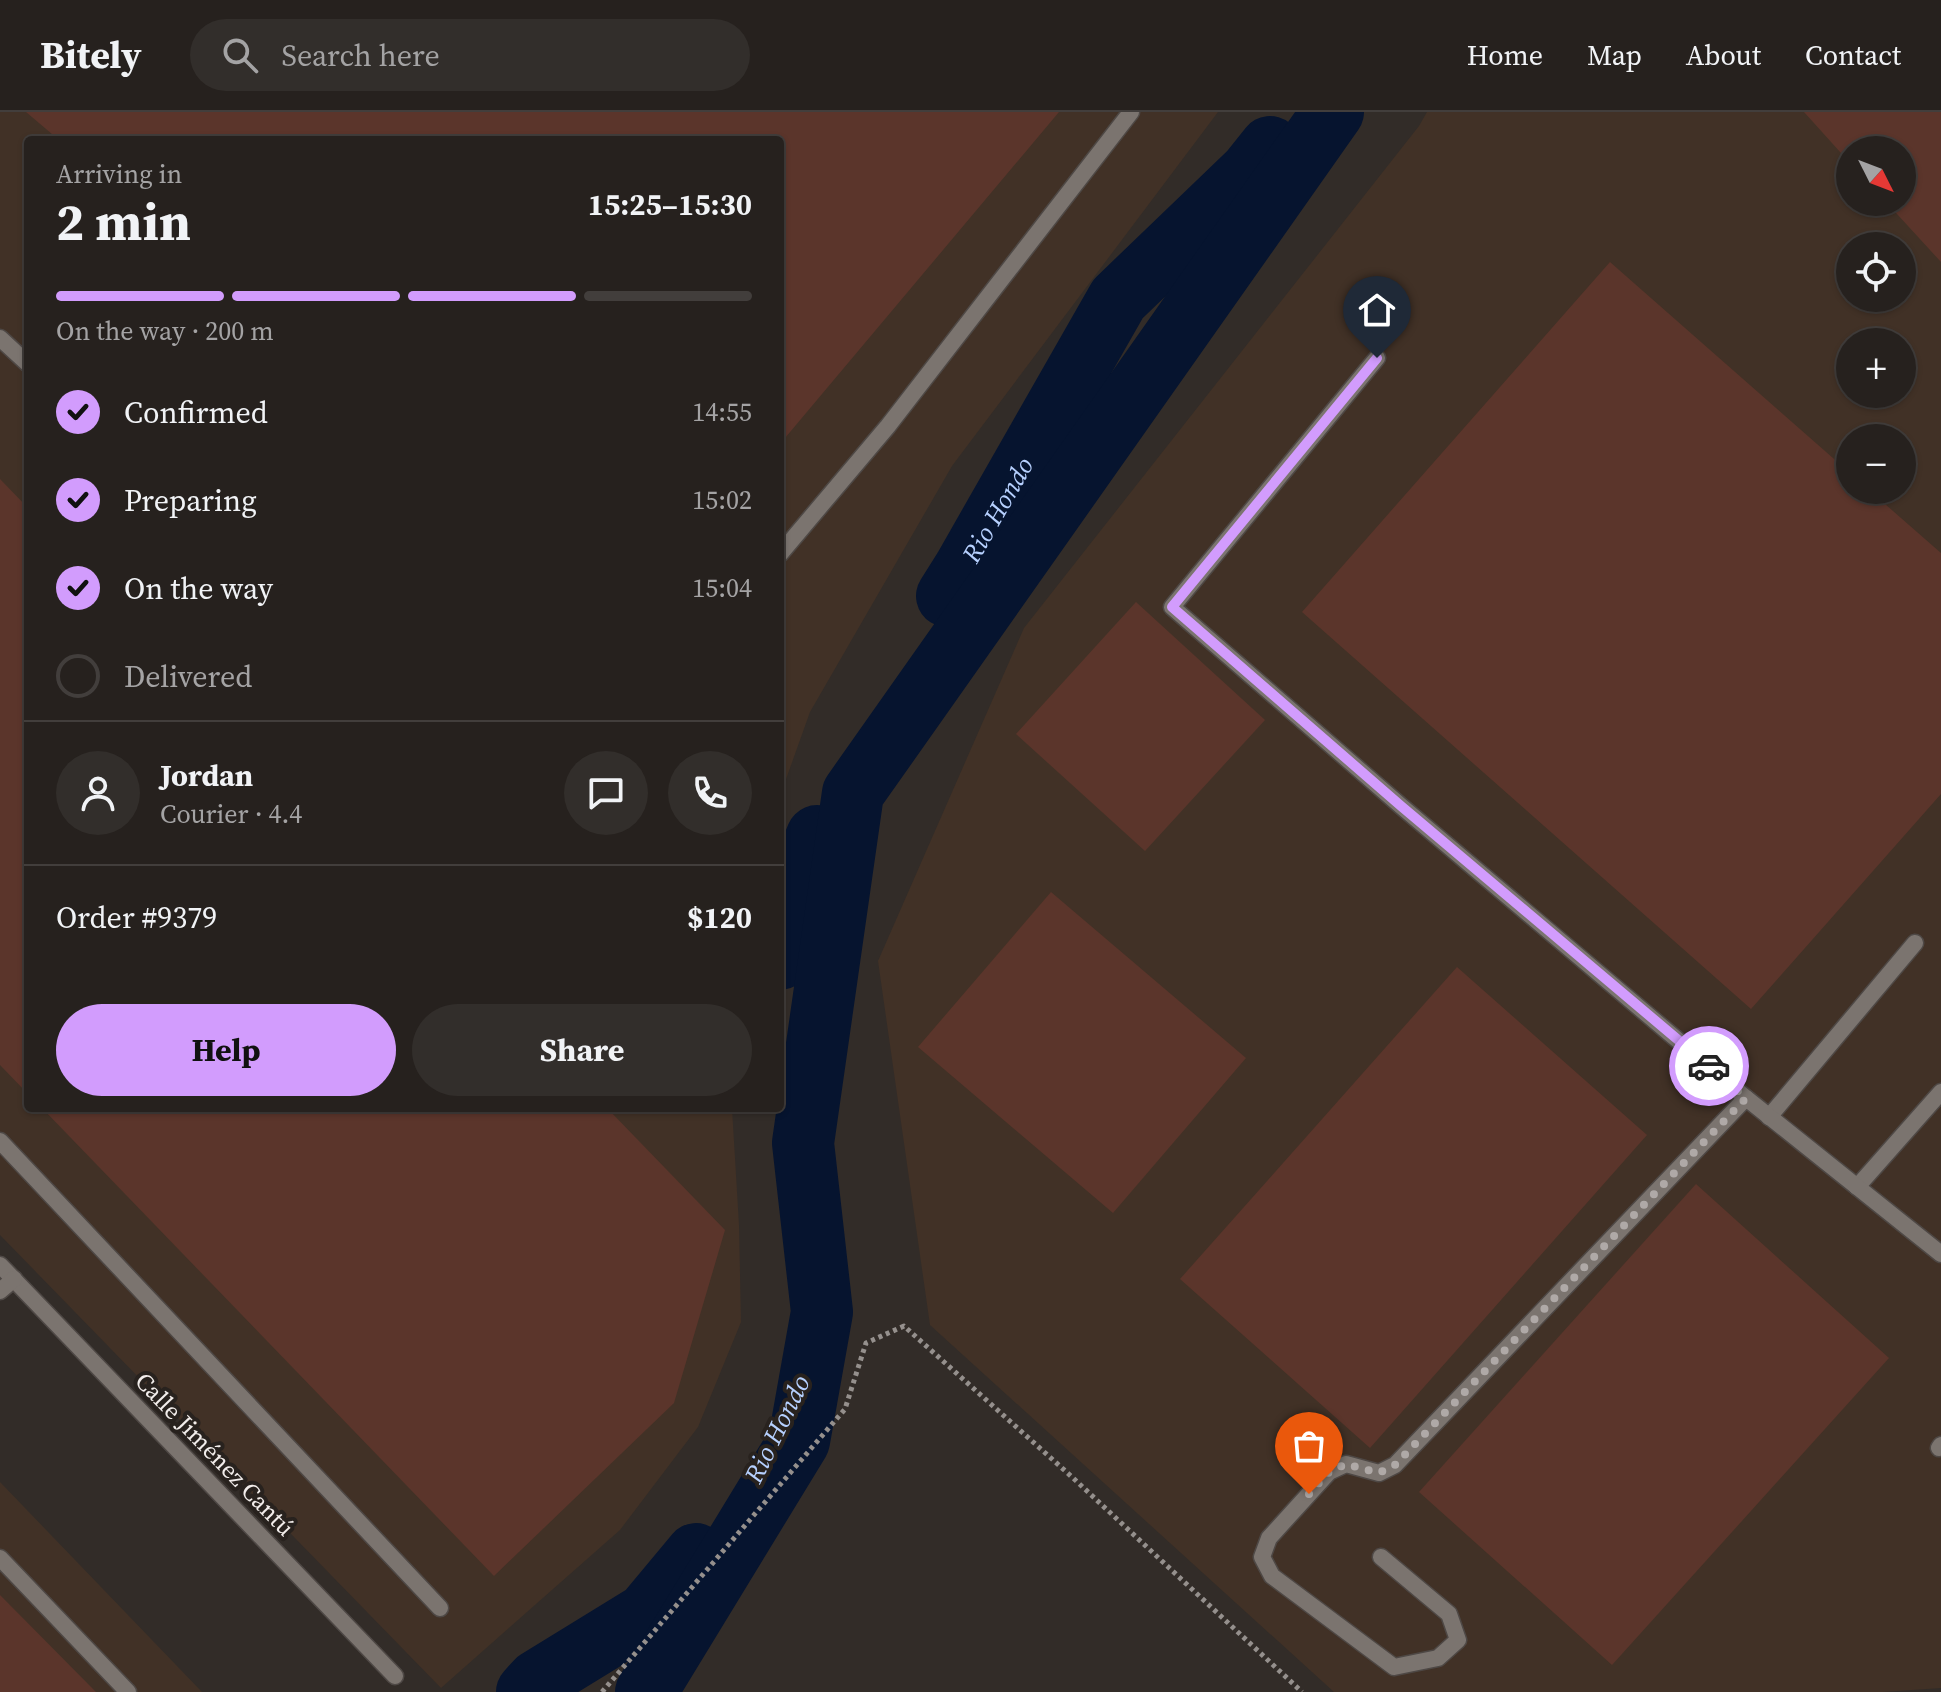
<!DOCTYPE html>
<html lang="en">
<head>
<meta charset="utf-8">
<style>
	body { margin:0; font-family:"Source Serif 4",serif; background:#322e2b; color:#f1f3f6; height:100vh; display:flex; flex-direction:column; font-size:30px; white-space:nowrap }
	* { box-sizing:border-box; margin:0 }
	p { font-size:26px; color:#a4a3a4 }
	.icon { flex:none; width:44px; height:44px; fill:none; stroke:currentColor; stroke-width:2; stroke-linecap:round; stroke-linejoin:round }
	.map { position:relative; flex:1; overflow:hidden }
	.drawer { position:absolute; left:24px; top:24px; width:760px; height:976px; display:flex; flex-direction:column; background:#26211e; border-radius:8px; box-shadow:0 2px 6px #0004,0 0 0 2px #423e3c }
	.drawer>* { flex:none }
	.needle { width:52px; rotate:132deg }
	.tools { position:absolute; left:1836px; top:24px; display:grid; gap:16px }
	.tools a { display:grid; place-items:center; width:80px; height:80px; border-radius:50%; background:#26211e; box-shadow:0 2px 6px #0004,0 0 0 2px #423e3c; font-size:40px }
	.pin { position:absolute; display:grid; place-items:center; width:68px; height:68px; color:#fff; margin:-82px -34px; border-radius:50% 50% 50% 0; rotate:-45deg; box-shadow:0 0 8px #0007 }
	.pin .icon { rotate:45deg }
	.courier { position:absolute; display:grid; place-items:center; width:80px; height:80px; margin:-40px; border:6px solid #d29cfd; border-radius:50%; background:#fff; color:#222; box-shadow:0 2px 10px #0007 }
	.head em { font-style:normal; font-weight:700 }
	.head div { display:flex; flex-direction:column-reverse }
	.head { display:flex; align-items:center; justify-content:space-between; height:136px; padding:0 32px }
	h1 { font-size:52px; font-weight:700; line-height:60px }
	.bar { display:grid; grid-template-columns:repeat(4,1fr); gap:12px 8px; align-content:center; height:96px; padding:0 32px }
	.bar i { height:10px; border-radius:6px; background:#423e3c }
	.bar .current { background:#d29cfd }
	.bar p { grid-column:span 4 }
	.line { display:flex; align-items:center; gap:20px; padding:0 32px; border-top:2px solid #423e3c }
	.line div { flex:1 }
	.round { display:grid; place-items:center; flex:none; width:84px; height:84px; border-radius:42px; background:#322e2b }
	ol { padding:0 32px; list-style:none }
	li { display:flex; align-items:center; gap:24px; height:88px }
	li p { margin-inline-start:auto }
	li .icon { padding:8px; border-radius:50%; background:#d29cfd; color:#111; stroke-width:4 }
	li:last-child { color:#a4a3a4 }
	li i { width:44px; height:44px; border:4px solid #423e3c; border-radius:50% }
	.action { display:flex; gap:16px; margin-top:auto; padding:16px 32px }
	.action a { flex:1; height:92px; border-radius:48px; background:#d29cfd; color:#111; font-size:32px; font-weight:700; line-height:92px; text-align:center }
	.action a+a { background:#322e2b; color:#f1f3f6 }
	header { display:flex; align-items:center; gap:48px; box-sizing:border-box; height:112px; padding:0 40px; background:#26211e; border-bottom:2px solid #423e3c }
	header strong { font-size:38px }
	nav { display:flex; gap:44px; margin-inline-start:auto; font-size:28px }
	.search { width:560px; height:72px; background:#322e2b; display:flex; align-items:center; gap:20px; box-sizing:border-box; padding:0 28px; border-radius:44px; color:#a4a3a4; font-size:30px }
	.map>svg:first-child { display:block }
</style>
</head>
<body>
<header>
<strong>Bitely</strong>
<div class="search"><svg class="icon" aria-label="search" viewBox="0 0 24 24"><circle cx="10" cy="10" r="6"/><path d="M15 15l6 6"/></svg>Search here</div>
<nav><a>Home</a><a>Map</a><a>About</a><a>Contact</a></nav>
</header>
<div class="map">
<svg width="1941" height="1580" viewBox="0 0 1941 1580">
	<rect width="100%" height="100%" fill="#322c28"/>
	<g fill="#413126" fill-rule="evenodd">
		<polygon points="0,0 1218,0 952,354 810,600 780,684 780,28 28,28 28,996 732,996 739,1113 741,1210 698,1315 620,1418 441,1576 0,1123"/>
		<path d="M1427,0H1941V1576L1883,1580H1334L930,1213L878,849L1024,516L1419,14ZM1850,38H1902V90H1850ZM1850,134H1902V186H1850ZM1850,230H1902V282H1850ZM1850,326H1902V378H1850Z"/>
		<polygon points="0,1370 202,1580 0,1580"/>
	</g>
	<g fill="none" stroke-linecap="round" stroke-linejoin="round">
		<g stroke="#06142f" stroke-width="62">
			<path id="s1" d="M947,484L964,457L1118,187L1250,60L1270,35"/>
			<polyline points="780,847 810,741 817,724"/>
			<polyline points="527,1580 537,1569 646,1502 696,1442"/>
			<polyline points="646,1580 799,1329 822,1200 803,1031 853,681 1333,0"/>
		</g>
	</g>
	<g fill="#5b352b">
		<polygon points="26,0 1059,0 780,332 780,28 59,28"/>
		<polygon points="1804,0 1941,0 1941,150 1886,90 1902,90 1902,38 1850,38 1850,51"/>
		<polygon points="1610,150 1850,361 1850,378 1869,378 1941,441 1941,682 1751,897 1302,500"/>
		<polygon points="0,367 28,396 28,982 0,953"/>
		<polygon points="1136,490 1265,608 1145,739 1016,622"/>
		<polygon points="1051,780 1246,946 1113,1101 918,935"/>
		<polygon points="1457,855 1647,1023 1370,1336 1180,1167"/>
		<polygon points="42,996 607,996 725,1118 674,1291 494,1464"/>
		<polygon points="1696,1072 1889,1246 1612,1553 1419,1380"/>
		<polygon points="0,1483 96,1580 0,1580"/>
	</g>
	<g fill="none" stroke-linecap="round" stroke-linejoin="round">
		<defs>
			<g id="lane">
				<polyline points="0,226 28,252"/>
				<polyline points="1377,246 1172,495 1401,694 1746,986"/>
				<polyline points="780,442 888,314 1131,0"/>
				<polyline points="1769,1005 1915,831"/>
				<polyline points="0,1029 440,1496"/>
				<polyline points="1857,1075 1941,980"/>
				<polyline points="0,1153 395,1564"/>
				<polyline points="0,1179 14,1167"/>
				<polyline points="1939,1336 1941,1333"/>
				<polyline points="1381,1445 1449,1502 1458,1528 1438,1546 1394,1555 1272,1464 1262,1445 1269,1426 1329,1360 1346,1352 1379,1361 1395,1353 1746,986 1941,1142"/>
				<polyline points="0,1446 128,1580"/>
			</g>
		</defs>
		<use href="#lane" stroke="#4e4845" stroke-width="19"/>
		<polyline stroke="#95908d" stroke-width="5" stroke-dasharray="4 4" stroke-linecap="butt" points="602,1580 845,1297 866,1231 904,1214 1072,1365 1302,1580"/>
		<use href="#lane" stroke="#7b746f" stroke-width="16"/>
	</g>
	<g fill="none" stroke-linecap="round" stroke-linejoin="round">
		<polyline stroke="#afa9a7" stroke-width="8" stroke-dasharray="0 14.4" points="1309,1382 1329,1360 1346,1352 1379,1361 1395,1353 1746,986 1709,954"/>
		<polyline stroke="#d29cfd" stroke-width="10" points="1377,246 1172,495 1401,694 1709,954"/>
	</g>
	<g text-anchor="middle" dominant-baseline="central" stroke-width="8" stroke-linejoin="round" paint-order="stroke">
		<g font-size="24" fill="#f2edeb" stroke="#28221e">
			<text transform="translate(215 1342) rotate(46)">Calle Jiménez Cantú</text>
		</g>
		<g font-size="26" font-style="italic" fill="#b6d0fe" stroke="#28221e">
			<text stroke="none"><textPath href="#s1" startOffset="100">Rio Hondo</textPath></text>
			<text transform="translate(777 1317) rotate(-64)">Rio Hondo</text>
		</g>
	</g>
</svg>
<div class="tools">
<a><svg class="needle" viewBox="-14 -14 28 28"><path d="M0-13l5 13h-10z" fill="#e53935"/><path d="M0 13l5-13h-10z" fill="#a4a3a4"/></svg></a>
<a><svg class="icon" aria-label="locate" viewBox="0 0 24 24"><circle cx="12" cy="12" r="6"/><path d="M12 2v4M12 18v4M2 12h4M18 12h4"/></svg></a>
<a>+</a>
<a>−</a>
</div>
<div class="pin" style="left:1309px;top:1382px;background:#ea580c"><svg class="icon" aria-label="bag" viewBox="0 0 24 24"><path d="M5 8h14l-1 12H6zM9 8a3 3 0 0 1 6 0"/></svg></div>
<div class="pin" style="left:1377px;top:246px;background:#1f2937"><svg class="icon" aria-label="home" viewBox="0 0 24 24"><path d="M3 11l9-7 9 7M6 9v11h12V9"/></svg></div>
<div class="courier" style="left:1709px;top:954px"><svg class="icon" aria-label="car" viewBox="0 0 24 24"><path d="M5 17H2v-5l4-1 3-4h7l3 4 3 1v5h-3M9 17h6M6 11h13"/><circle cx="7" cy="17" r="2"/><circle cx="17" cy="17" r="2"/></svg></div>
<section class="drawer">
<div class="head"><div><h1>2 min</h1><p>Arriving in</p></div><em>15:25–15:30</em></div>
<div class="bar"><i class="current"></i><i class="current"></i><i class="current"></i><i></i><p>On the way · 200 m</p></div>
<ol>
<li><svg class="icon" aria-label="check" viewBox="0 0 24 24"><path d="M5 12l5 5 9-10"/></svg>Confirmed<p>14:55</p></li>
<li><svg class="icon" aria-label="check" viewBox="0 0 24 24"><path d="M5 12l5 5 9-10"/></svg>Preparing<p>15:02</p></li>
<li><svg class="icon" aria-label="check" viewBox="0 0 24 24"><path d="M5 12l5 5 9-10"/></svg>On the way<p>15:04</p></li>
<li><i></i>Delivered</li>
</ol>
<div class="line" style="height:144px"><a class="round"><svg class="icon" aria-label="person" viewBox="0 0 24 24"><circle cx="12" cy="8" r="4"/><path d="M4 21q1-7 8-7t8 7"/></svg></a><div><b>Jordan</b><p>Courier · 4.4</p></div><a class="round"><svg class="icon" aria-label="chat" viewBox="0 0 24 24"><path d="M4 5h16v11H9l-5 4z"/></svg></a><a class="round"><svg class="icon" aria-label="phone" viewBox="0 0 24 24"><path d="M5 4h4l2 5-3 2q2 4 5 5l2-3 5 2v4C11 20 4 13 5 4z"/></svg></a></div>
<div class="line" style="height:104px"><div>Order #9379</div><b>$120</b></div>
<div class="action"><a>Help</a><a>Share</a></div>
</section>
</div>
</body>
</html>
